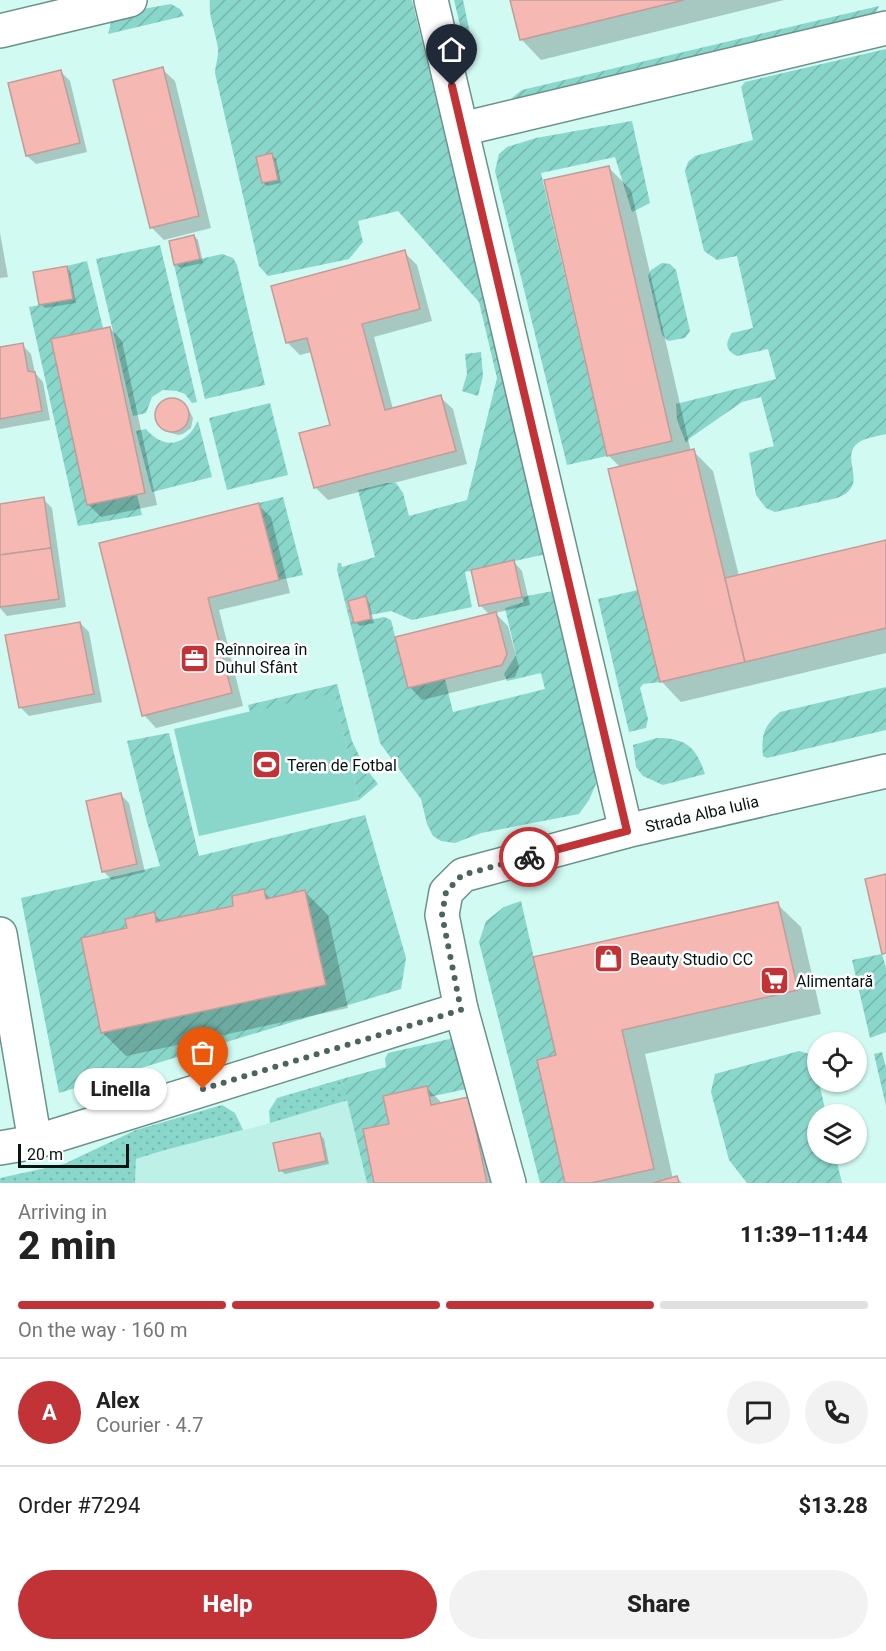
<!DOCTYPE html>
<html lang="en">
<head>
<meta charset="utf-8">
<style>
	body { margin:0; font-family:Roboto,sans-serif; background:#f2f2f2; color:#222; height:100vh; display:flex; flex-direction:column; font-size:22px; white-space:nowrap }
	* { box-sizing:border-box; margin:0 }
	p { font-size:20px; color:#767676 }
	.icon { flex:none; width:33px; height:33px; fill:none; stroke:currentColor; stroke-width:2; stroke-linecap:round; stroke-linejoin:round }
	.map { position:relative; height:1183px; overflow:hidden }
	.sheet { display:flex; flex-direction:column; background:#fff; flex:1 }
	.sheet>* { flex:none }
	.controls { position:absolute; left:807px; top:1032px; display:grid; gap:12px }
	.controls a { display:grid; place-items:center; width:60px; height:60px; border-radius:50%; background:#fff; box-shadow:0 2px 4px #0004; font-size:30px }
	.scale { position:absolute; left:18px; bottom:15px; width:111px; box-sizing:border-box; padding-left:6px; border:3px solid #051412; border-top:0; font-size:16px; line-height:21px; white-space:nowrap; color:#051412; -webkit-text-stroke:4px #fff; paint-order:stroke }
	.pin { position:absolute; display:grid; place-items:center; width:51px; height:51px; color:#fff; margin:-62px -26px; border-radius:50% 50% 50% 0; rotate:-45deg; box-shadow:0 0 6px #0007 }
	.pin .icon { rotate:45deg }
	.courier { position:absolute; display:grid; place-items:center; width:60px; height:60px; margin:-30px; border:4px solid #c23338; border-radius:50%; background:#fff; color:#222; box-shadow:0 2px 8px #0007 }
	.bubble { position:absolute; height:42px; border-radius:21px; background:#fff; box-shadow:0 2px 4px #0004; font-size:20px; font-weight:800; line-height:42px; text-align:center }
	.head em { font-style:normal; font-weight:800 }
	.head div { display:flex; flex-direction:column-reverse }
	.head { display:flex; align-items:center; justify-content:space-between; height:102px; padding:0 18px }
	h1 { font-size:39px; font-weight:800; line-height:45px }
	.bar { display:grid; grid-template-columns:repeat(4,1fr); gap:9px 6px; align-content:center; height:72px; padding:0 18px }
	.bar i { height:8px; border-radius:4px; background:#e0e0e0 }
	.bar .selected { background:#c23338 }
	.bar p { grid-column:span 4 }
	.line { display:flex; align-items:center; gap:15px; padding:0 18px; border-top:2px solid #e0e0e0 }
	.line div { flex:1 }
	.round { display:grid; place-items:center; flex:none; width:63px; height:63px; border-radius:32px; background:#f2f2f2 }
	.button { display:flex; gap:12px; margin-top:auto; padding:12px 18px }
	.button a { flex:1; height:69px; border-radius:36px; background:#c23338; color:#fff; font-size:24px; font-weight:800; line-height:69px; text-align:center }
	.button a+a { background:#f2f2f2; color:#222 }
	.map>svg:first-child { display:block }
</style>
</head>
<body>
<div class="map">
<svg width="886" height="1183" viewBox="0 0 886 1183">
	<defs>
		<pattern id="grass-dots" width="8" height="8" patternUnits="userSpaceOnUse" patternTransform="scale(1.5)"><rect width="8" height="8" fill="#89d6ca"/><path d="M2 2h.1M6 6h.1" fill="none" stroke="#75b7ac" stroke-width="1.8" stroke-linecap="round"/></pattern>
		<pattern id="garden-furrows" width="10" height="10" patternUnits="userSpaceOnUse" patternTransform="scale(1.5)"><rect width="10" height="10" fill="#89d6ca"/><path d="M-1 1l2-2M0 10L10 0M9 11l2-2" fill="none" stroke="#75b7ac"/></pattern>
	</defs>
	<rect width="100%" height="100%" fill="#d0faf2"/>
	<polygon fill="#bdf0e7" points="348,1100 367,1183 135,1183 136,1159 165,1150 256,1127"/>
	<g fill="url(#grass-dots)">
		<polygon points="342,1079 348,1100 270,1123 269,1111 277,1098"/>
		<polygon points="222,1105 235,1113 243,1130 165,1150 136,1159 135,1183 0,1183 0,1178 64,1164 136,1130"/>
	</g>
	<polygon fill="#89d6ca" points="334,692 359,800 199,836 174,729"/>
	<g fill="url(#garden-furrows)">
		<path d="M210,0H412L546,554L465,572L472,607L412,620L391,611L370,615L365,596L348,601L354,623L384,617L391,620L408,688L445,679L453,712L545,689L541,673L507,681L504,674L516,655L505,608L524,602L522,597L553,591L593,762L596,784L589,800L579,814L481,833L455,843L441,841L433,836L427,824L421,799L380,743L337,570L338,563H341L342,567L375,557L358,490L387,483H396L403,493L409,516L467,500L497,378L479,302L398,211L358,221L363,242L349,259L268,276L259,266L215,73C215,65 219,57 218,49C216,32 208,17 210,0Z"/>
		<polygon points="454,0 463,0 474,53 467,54"/>
		<polygon points="171,4 180,9 184,16 108,34 111,23 120,13"/>
		<polygon points="879,6 875,14 867,20 506,105 512,98 522,90"/>
		<path d="M886,49V434C879,436 870,437 863,440C833,455 874,484 837,498L775,512L766,508L756,495L749,453L774,446L761,397L742,402L690,438L686,443L677,420L676,404L776,379L768,349L737,356C725,350 725,343 732,333L753,328L737,256L717,260L704,251L685,171L688,162L695,156L753,140L741,87L745,82Z"/>
		<polygon points="632,121 650,203 632,212 615,157 541,173 607,456 567,465 495,171 499,154 507,147 536,138"/>
		<polygon points="160,245 197,402 192,403 185,394 177,391 163,390 152,397 146,413 133,416 96,259"/>
		<polygon points="222,254 233,258 237,265 265,385 205,399 174,265"/>
		<polygon points="87,261 103,328 51,339 87,505 137,495 142,515 78,526 29,307 73,299 67,266"/>
		<polygon points="662,263 670,264 676,270 690,331 685,338 668,341 662,335 648,276 651,270"/>
		<polygon points="481,352 483,376 478,396 462,391 467,374 465,354"/>
		<polygon points="270,403 288,475 227,490 209,418"/>
		<path d="M198,421L212,477L152,492L136,431L146,429C158,443 174,449 189,434C193,431 195,425 198,421Z"/>
		<polygon points="283,497 303,575 279,580 259,503"/>
		<polygon points="638,590 660,682 643,684 640,688 648,719 646,728 629,732 598,599"/>
		<polygon points="337,684 352,741 364,766 378,784 359,800 334,693 250,712 248,705"/>
		<path d="M886,687V730L767,758L763,756C761,734 764,726 780,712Z"/>
		<polygon points="169,733 199,856 365,815 406,958 401,989 59,1093 21,898 160,866 147,822 127,741"/>
		<path d="M657,738C686,738 696,747 705,774L663,785L643,776L636,767L633,745Z"/>
		<polygon points="521,901 556,1055 537,1060 565,1183 540,1183 479,942 486,921 504,907"/>
		<polygon points="882,954 886,968 886,1032 870,1038 852,960"/>
		<polygon points="454,1038 471,1088 429,1097 427,1087 383,1096 389,1124 363,1130 374,1183 367,1183 342,1079 386,1067 385,1059 388,1053"/>
		<polygon points="799,1051 813,1055 826,1114 818,1114 818,1154 835,1154 842,1183 747,1183 729,1160 711,1092 715,1074"/>
		<polygon points="882,1052 886,1068 886,1106 874,1054"/>
	</g>
	<g fill="#0003">
		<polygon points="511,0 784,0 541,60 521,39"/>
		<polygon points="162,69 175,81 211,228 164,240 151,227"/>
		<polygon points="61,72 70,81 87,152 36,164 27,156"/>
		<polygon points="272,155 276,159 281,183 267,186 263,182"/>
		<polygon points="609,168 631,190 691,452 693,451 713,471 739,576 886,541 886,653 681,702 661,681 621,468 608,455"/>
		<polygon points="0,233 8,277 0,278"/>
		<polygon points="194,236 198,240 203,263 180,268 176,264"/>
		<polygon points="404,252 417,265 432,321 374,337 393,409 440,397 453,409 467,464 328,500 316,488 332,426 312,352 300,355 287,342"/>
		<polygon points="66,267 70,271 76,303 45,308 41,304"/>
		<polygon points="110,328 122,341 157,505 101,517 88,504"/>
		<polygon points="22,345 31,354 35,373 43,382 50,420 0,429 0,349"/>
		<polygon points="174,399 184,404 188,408 193,418 191,428 183,434 178,435 168,432 158,419 157,414 161,405 170,400"/>
		<polygon points="43,499 52,508 66,607 7,616 0,608 0,505"/>
		<polygon points="258,505 271,517 290,593 219,610 243,706 156,728 144,715"/>
		<polygon points="514,562 522,571 530,605 495,613 508,626 519,667 515,677 422,700 410,687 490,615 480,605"/>
		<polygon points="365,598 369,602 374,623 360,626 355,622"/>
		<polygon points="80,623 89,632 102,702 29,716 20,707"/>
		<polygon points="121,795 129,803 145,872 112,880 103,871"/>
		<polygon points="263,891 271,899 305,892 328,915 348,1008 126,1056 103,1033 83,939 129,929 154,914 162,922 235,907"/>
		<polygon points="777,904 801,927 821,1014 645,1054 673,1179 677,1178 682,1183 567,1183 539,1061 558,1057"/>
		<polygon points="427,1088 443,1104 468,1099 505,1183 376,1183 364,1131 390,1125"/>
		<polygon points="320,1135 324,1139 329,1164 285,1174 280,1170"/>
	</g>
	<g fill="#f6b8b3" stroke="#c19d9a" stroke-width="1.5">
		<polygon points="510,0 684,0 520,40"/>
		<polygon points="163,67 199,216 150,228 113,80"/>
		<polygon points="61,70 80,143 26,156 8,83"/>
		<polygon points="272,153 278,180 262,183 256,157"/>
		<polygon points="609,166 672,441 607,456 544,180"/>
		<polygon points="194,235 200,259 174,265 169,241"/>
		<polygon points="405,250 420,309 362,324 385,410 441,395 456,451 314,488 299,433 330,425 307,338 286,343 271,286"/>
		<polygon points="67,266 73,299 39,305 33,272"/>
		<polygon points="110,327 145,493 87,505 51,339"/>
		<polygon points="23,343 28,371 35,372 42,411 0,419 0,347"/>
		<circle cx="172" cy="415" r="17"/>
		<polygon points="694,449 745,662 660,682 608,469"/>
		<polygon points="44,497 51,548 0,555 0,504"/>
		<polygon points="259,503 279,580 208,598 232,693 142,716 99,543"/>
		<polygon points="886,540 886,628 745,662 725,578"/>
		<polygon points="51,548 59,599 0,607 0,555"/>
		<polygon points="514,560 522,597 479,606 471,570"/>
		<polygon points="366,596 371,619 354,623 348,601"/>
		<polygon points="496,612 507,654 502,665 408,688 395,637"/>
		<polygon points="80,622 94,694 19,708 5,635"/>
		<polygon points="121,793 137,864 102,872 86,801"/>
		<polygon points="886,874 886,953 882,954 865,879"/>
		<polygon points="264,889 266,899 305,890 326,985 101,1033 81,938 127,928 125,919 155,912 156,922 233,906 232,896"/>
		<polygon points="778,902 798,990 622,1030 654,1169 591,1183 565,1183 537,1060 556,1055 533,957"/>
		<polygon points="427,1086 431,1105 469,1097 487,1183 374,1183 363,1129 389,1124 383,1096"/>
		<polygon points="320,1133 326,1161 279,1171 273,1143"/>
		<polygon points="677,1176 679,1183 653,1183"/>
	</g>
	<g fill="none" stroke-linecap="round" stroke-linejoin="round">
		<defs>
			<g id="minor">
				<polyline points="431,0 626,831"/>
				<polyline points="0,31 130,0"/>
				<polyline points="462,129 886,28"/>
				<polyline points="0,934 35,1142"/>
				<polyline points="0,1148 35,1142 461,1009"/>
				<polyline points="509,1183 461,1009 442,915 446,892 463,875 626,831 886,771"/>
			</g>
		</defs>
		<use href="#minor" stroke="#6b918b" stroke-width="36"/>
		<use href="#minor" stroke="#fff" stroke-width="33"/>
	</g>
	<g fill="none" stroke-linecap="round" stroke-linejoin="round">
		<polyline stroke="#4c6460" stroke-width="6" stroke-dasharray="0 10.8" points="203,1089 461,1010 442,915 446,892 462,875 529,857"/>
		<polyline stroke="#c23338" stroke-width="8" points="452,86 627,831 529,857"/>
	</g>
	<defs>
		<symbol id="office-square" viewBox="-11 -11 22 22"><rect x="-9" y="-9" width="18" height="18" rx="4" fill="#c23338" stroke="#fff"/><path d="M-6-3h4V-5.5h4V-3h4V5H-6ZM-1-4.5V-3h2v-1.5ZM-6 0V1H6V0Z" fill="#fff"/></symbol>
		<symbol id="stadium-square" viewBox="-11 -11 22 22"><rect x="-9" y="-9" width="18" height="18" rx="4" fill="#c23338" stroke="#fff"/><path d="M0-5a6.5 5 0 1 0 0 10a6.5 5 0 1 0 0-10ZM-3.5-1.8h7v3.6h-7Z" fill="#fff"/></symbol>
		<symbol id="shop-square" viewBox="-11 -11 22 22"><rect x="-9" y="-9" width="18" height="18" rx="4" fill="#c23338" stroke="#fff"/><path d="M-5-2.5h2.3a2.7 3.5 0 0 1 5.4 0H5L5.5 6h-11ZM-1.5-2.5h3a1.5 2.3 0 0 0-3 0Z" fill="#fff"/></symbol>
		<symbol id="supermarket-square" viewBox="-11 -11 22 22"><rect x="-9" y="-9" width="18" height="18" rx="4" fill="#c23338" stroke="#fff"/><path d="M-6-5.5h2.5l.6 2H6L4.5 2H-2.5L-4.4-4H-6ZM-1.5 3.2a1.3 1.3 0 1 0 .1 0ZM3 3.2a1.3 1.3 0 1 0 .1 0Z" fill="#fff"/></symbol>
	</defs>
	<g fill-rule="evenodd">
		<use href="#office-square" x="178" y="642" width="33" height="33"/>
		<use href="#stadium-square" x="250" y="748" width="33" height="33"/>
		<use href="#shop-square" x="592" y="942" width="33" height="33"/>
		<use href="#supermarket-square" x="758" y="964" width="33" height="33"/>
	</g>
	<g text-anchor="middle" dominant-baseline="central" stroke-width="5" stroke-linejoin="round" paint-order="stroke">
		<g font-size="16" fill="#051412" stroke="#fff" text-anchor="start">
			<text x="215" y="649">Reînnoirea în<tspan x="215" dy="18">Duhul Sfânt</tspan></text>
			<text x="287" y="765">Teren de Fotbal</text>
			<text x="630" y="959">Beauty Studio CC</text>
			<text x="796" y="981">Alimentară</text>
		</g>
		<g font-size="16" fill="#051412" stroke="#fff">
			<text transform="translate(702 814) rotate(-13)">Strada Alba Iulia</text>
		</g>
	</g>
</svg>
<div class="controls">
<a><svg class="icon" aria-label="locate" viewBox="0 0 24 24"><circle cx="12" cy="12" r="6"/><path d="M12 2v4M12 18v4M2 12h4M18 12h4"/></svg></a>
<a><svg class="icon" aria-label="layers" viewBox="0 0 24 24"><path d="M12 4l9 5-9 5-9-5zM3 14l9 5 9-5"/></svg></a>
</div>
<div class="scale">20 m</div>
<div class="pin" style="left:203px;top:1089px;background:#ea580c"><svg class="icon" aria-label="bag" viewBox="0 0 24 24"><path d="M5 8h14l-1 12H6zM9 8a3 3 0 0 1 6 0"/></svg></div>
<div class="pin" style="left:452px;top:86px;background:#1f2937"><svg class="icon" aria-label="home" viewBox="0 0 24 24"><path d="M3 11l9-7 9 7M6 9v11h12V9"/></svg></div>
<div class="courier" style="left:529px;top:857px"><svg class="icon" aria-label="bike" viewBox="0 0 24 24"><circle cx="6" cy="16" r="4"/><circle cx="18" cy="16" r="4"/><path d="M6 16l4-8h5l3 8M10 8l3 8H6M13 5h3"/></svg></div>
<div class="bubble" style="left:74px;top:1068px;width:93px">Linella</div>
</div>
<section class="sheet">
<div class="head"><div><h1>2 min</h1><p>Arriving in</p></div><em>11:39–11:44</em></div>
<div class="bar"><i class="selected"></i><i class="selected"></i><i class="selected"></i><i></i><p>On the way · 160 m</p></div>
<div class="line" style="height:108px"><b class="round" style="background:#c23338;color:#fff">A</b><div><b>Alex</b><p>Courier · 4.7</p></div><a class="round"><svg class="icon" aria-label="chat" viewBox="0 0 24 24"><path d="M4 5h16v11H9l-5 4z"/></svg></a><a class="round"><svg class="icon" aria-label="phone" viewBox="0 0 24 24"><path d="M5 4h4l2 5-3 2q2 4 5 5l2-3 5 2v4C11 20 4 13 5 4z"/></svg></a></div>
<div class="line" style="height:78px"><div>Order #7294</div><b>$13.28</b></div>
<div class="button"><a>Help</a><a>Share</a></div>
</section>
</body>
</html>
